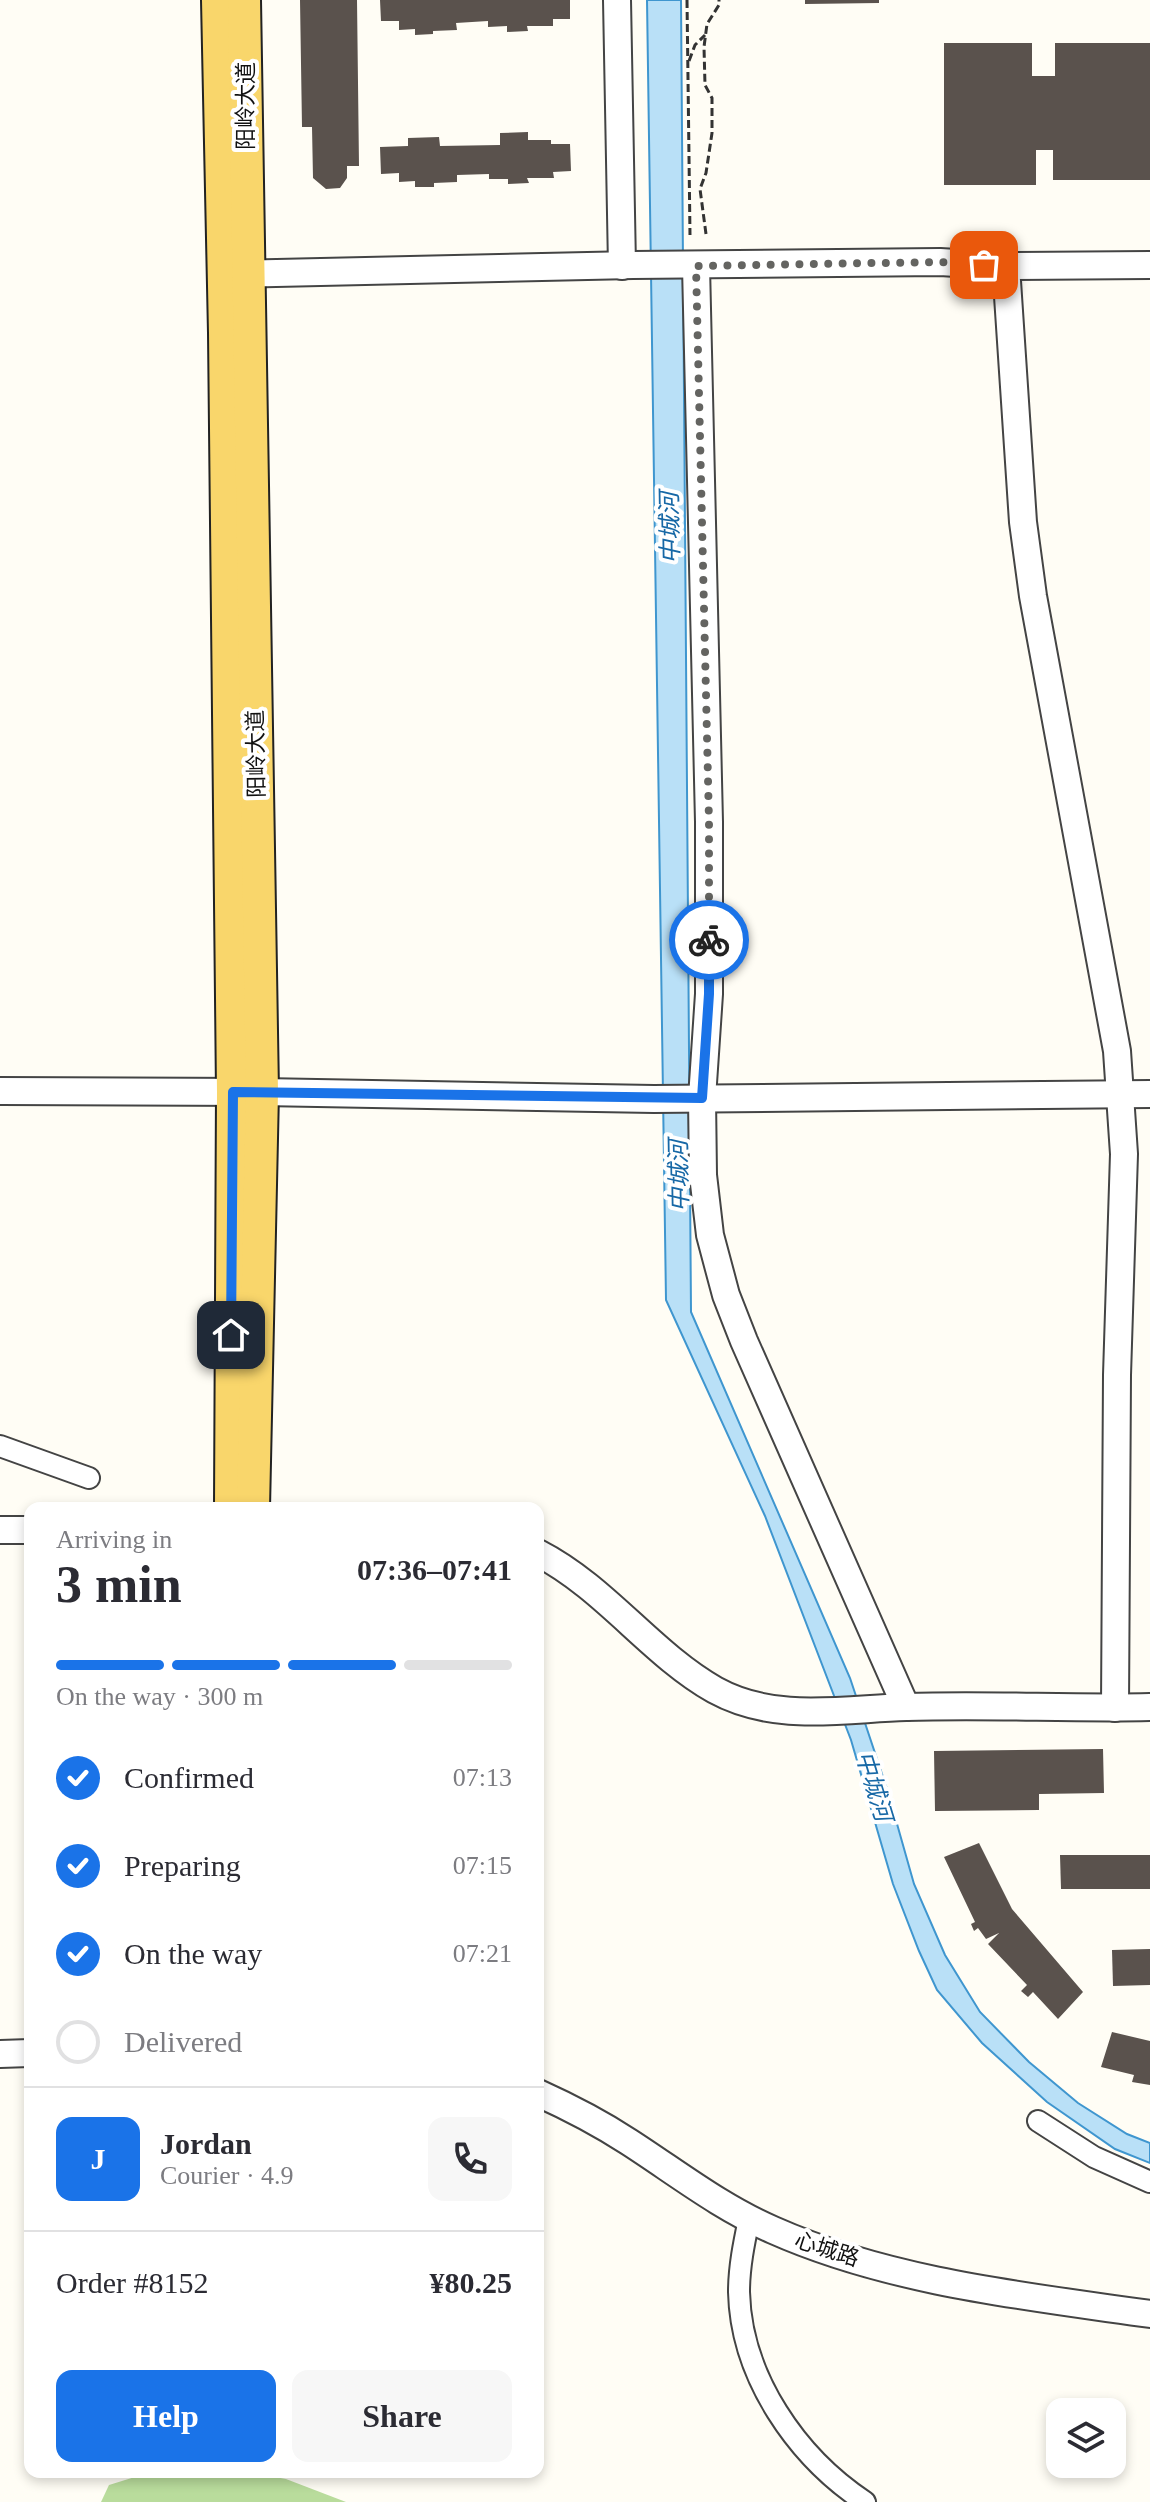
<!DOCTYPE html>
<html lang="en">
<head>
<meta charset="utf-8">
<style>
	body { margin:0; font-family:"Times New Roman","Noto Sans SC",serif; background:#f7f7f7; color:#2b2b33; height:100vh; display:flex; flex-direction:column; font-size:30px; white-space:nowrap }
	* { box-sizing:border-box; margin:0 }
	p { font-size:26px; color:#7c7c81 }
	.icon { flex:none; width:44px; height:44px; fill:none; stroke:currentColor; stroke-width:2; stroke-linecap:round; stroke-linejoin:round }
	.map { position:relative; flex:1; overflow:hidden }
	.panel { position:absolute; left:24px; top:1502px; width:520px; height:976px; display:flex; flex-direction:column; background:#fff; border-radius:16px; box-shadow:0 4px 12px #0003 }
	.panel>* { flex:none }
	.fabs { position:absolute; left:1046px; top:2398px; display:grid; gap:16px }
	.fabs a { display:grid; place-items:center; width:80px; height:80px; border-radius:16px; background:#fff; box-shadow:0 4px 12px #0003; font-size:40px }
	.pin { position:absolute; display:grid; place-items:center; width:68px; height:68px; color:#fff; margin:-34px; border-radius:16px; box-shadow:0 4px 12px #0006 }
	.courier { position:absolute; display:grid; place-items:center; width:80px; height:80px; margin:-40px; border:6px solid #1a73e8; border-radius:50%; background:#fff; color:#222; box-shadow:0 2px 10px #0007 }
	.summary em { font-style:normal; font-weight:700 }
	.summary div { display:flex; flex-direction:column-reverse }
	.summary { display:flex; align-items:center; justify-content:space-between; height:136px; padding:0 32px }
	h1 { font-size:52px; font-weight:700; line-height:60px }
	.bar { display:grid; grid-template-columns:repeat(4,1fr); gap:12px 8px; align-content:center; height:96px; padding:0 32px }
	.bar i { height:10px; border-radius:6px; background:#e1e1e2 }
	.bar .on { background:#1a73e8 }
	.bar p { grid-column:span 4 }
	.line { display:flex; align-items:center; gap:20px; padding:0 32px; border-top:2px solid #e1e1e2 }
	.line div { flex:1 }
	.round { display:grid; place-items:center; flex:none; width:84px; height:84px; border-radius:16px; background:#f7f7f7 }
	ol { padding:0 32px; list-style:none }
	li { display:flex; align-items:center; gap:24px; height:88px }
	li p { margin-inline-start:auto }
	li .icon { padding:8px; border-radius:50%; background:#1a73e8; color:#fff; stroke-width:4 }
	li:last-child { color:#7c7c81 }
	li i { width:44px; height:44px; border:4px solid #e1e1e2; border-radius:50% }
	.cta { display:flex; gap:16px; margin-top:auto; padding:16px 32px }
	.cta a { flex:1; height:92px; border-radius:16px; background:#1a73e8; color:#fff; font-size:32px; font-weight:700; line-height:92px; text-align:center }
	.cta a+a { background:#f7f7f7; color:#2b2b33 }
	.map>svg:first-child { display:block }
</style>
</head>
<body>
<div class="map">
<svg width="1150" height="2502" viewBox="0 0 1150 2502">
	<rect width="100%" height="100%" fill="#fffdf5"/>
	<polygon fill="#b9dc9c" points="151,2472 252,2473 286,2479 346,2502 101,2502 109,2485"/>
	<polygon fill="#b9e0f7" stroke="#3f96cf" stroke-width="2" points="647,0 681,0 691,1312 850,1678 888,1792 914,1884 945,1955 980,2012 1029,2062 1078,2103 1127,2134 1150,2143 1150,2163 1115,2149 1047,2102 982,2043 937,1990 919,1951 893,1884 851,1740 765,1516 666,1300"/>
	<g fill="#5a524d">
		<polygon points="300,0 357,0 359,166 347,166 347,178 340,188 326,189 313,178 312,127 302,127"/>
		<polygon points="380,0 570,0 570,19 553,19 553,26 527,26 528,31 507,32 507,26 488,27 488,21 456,23 457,30 433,31 433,34 415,35 415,29 399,30 399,21 381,21"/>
		<polygon points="805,0 879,0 879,3 805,4"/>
		<polygon points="944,43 1032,43 1032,76 1055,76 1055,43 1150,43 1150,180 1053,180 1053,150 1036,150 1036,185 944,185"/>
		<polygon points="528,132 528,140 551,140 551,144 570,144 571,171 553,172 554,178 527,178 529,183 508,184 508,179 489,179 489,174 457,175 457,182 434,183 434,187 415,187 415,181 399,182 399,173 381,174 380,147 408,146 408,138 439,137 440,146 500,145 500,133"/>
		<polygon points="1103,1749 1104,1793 1039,1794 1039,1810 935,1811 934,1751"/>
		<polygon points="979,1843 1012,1909 1083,1992 1058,2019 1033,1992 1028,1997 1021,1991 1027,1985 988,1944 999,1933 986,1939 978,1928 974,1931 971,1924 975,1922 944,1857"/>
		<polygon points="1060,1855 1150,1855 1150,1889 1061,1889"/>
		<polygon points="1150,1949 1150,1985 1113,1986 1112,1950"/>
		<polygon points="1112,2032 1150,2041 1150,2085 1132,2082 1134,2075 1101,2067"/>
	</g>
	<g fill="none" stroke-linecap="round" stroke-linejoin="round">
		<defs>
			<g id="minor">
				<polyline points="0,1446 89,1478"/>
				<polyline points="1038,2121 1094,2157 1150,2182"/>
				<path d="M749,2219C744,2243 739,2267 739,2292C741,2377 797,2457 865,2502"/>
			</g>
			<g id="tertiary">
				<polyline points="617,0 622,266"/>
				<polyline points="696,266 709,822 709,994 702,1098 703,1175 710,1235 726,1295 744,1341 906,1707"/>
				<polyline points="1006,266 1023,522 1033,596 1117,1051 1124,1154 1117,1375 1115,1708"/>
				<polyline points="231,274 633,265 940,262 1006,266 1150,265"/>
				<polyline points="0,1091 262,1092 654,1099 1150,1094"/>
				<polyline points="0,1530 30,1530"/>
				<path d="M538,1553C606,1588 650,1653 715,1690C775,1723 842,1709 906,1707C988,1704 1069,1709 1150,1707"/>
				<polyline points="0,2054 30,2053"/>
				<path d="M538,2093C569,2107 600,2123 629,2142C677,2173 720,2207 773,2230C890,2282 1024,2296 1150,2314"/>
			</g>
			<g id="primary">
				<polyline points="218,0 225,333 233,1092 231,1508"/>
				<polyline points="244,0 262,1092 253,1508"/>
			</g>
		</defs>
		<use href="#minor" stroke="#444" stroke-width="24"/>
		<use href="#tertiary" stroke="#444" stroke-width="30"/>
		<use href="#primary" stroke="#222" stroke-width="36"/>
		<g stroke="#333" stroke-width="3" stroke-dasharray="8 4" stroke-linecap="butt">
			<polyline points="687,0 690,235"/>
			<polyline points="689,61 695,45 705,35"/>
			<polyline points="706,234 700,189 706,173 712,133 712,98 705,85 704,47 707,24 719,5 719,0"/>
		</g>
		<use href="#minor" stroke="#fff" stroke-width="20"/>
		<use href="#tertiary" stroke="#fff" stroke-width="26"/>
		<use href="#primary" stroke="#f9d66b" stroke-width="32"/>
	</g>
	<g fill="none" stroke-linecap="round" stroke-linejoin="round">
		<polyline stroke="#646461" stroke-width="8" stroke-dasharray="0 14.4" points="709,940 709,822 696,266 940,262 984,265"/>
		<polyline stroke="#1a73e8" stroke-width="10" points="231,1335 233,1092 702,1098 709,994 709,940"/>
	</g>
	<g text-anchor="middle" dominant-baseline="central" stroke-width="8" stroke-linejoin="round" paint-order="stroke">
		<g font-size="22" fill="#111" stroke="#fff">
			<text transform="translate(245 106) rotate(-90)">阳岭大道</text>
			<text transform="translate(256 754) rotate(-91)">阳岭大道</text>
			<text transform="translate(827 2249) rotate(18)">心城路</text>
		</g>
		<g font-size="24" font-style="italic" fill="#1768a6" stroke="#fff">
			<text transform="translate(670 528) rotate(-91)">中城河</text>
			<text transform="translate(679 1176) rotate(-91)">中城河</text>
			<text transform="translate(874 1786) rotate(73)">中城河</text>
		</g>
	</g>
</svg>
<div class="fabs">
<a><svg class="icon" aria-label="layers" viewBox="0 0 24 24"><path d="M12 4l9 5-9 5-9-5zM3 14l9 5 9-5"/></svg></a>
</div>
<div class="pin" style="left:984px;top:265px;background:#ea580c"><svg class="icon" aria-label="bag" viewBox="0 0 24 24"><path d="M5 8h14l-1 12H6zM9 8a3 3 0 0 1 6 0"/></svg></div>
<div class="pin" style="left:231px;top:1335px;background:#1f2937"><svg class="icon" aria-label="home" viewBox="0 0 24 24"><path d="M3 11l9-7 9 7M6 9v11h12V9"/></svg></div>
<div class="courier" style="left:709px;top:940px"><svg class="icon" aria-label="bike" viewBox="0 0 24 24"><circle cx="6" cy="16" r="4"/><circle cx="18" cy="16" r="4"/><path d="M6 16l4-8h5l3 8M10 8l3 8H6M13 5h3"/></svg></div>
<section class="panel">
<div class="summary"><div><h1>3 min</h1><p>Arriving in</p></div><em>07:36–07:41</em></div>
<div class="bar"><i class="on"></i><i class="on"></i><i class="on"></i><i></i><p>On the way · 300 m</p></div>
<ol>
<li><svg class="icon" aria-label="check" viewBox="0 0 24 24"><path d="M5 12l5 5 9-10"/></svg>Confirmed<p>07:13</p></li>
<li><svg class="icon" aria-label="check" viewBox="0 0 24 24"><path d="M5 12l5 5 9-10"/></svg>Preparing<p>07:15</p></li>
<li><svg class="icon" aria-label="check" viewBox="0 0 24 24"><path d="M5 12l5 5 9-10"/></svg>On the way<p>07:21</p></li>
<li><i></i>Delivered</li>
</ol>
<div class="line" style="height:144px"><b class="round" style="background:#1a73e8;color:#fff">J</b><div><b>Jordan</b><p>Courier · 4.9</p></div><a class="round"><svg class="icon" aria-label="phone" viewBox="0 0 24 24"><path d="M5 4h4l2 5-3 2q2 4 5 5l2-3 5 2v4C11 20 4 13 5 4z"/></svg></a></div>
<div class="line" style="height:104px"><div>Order #8152</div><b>¥80.25</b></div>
<div class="cta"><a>Help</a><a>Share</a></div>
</section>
</div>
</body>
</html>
